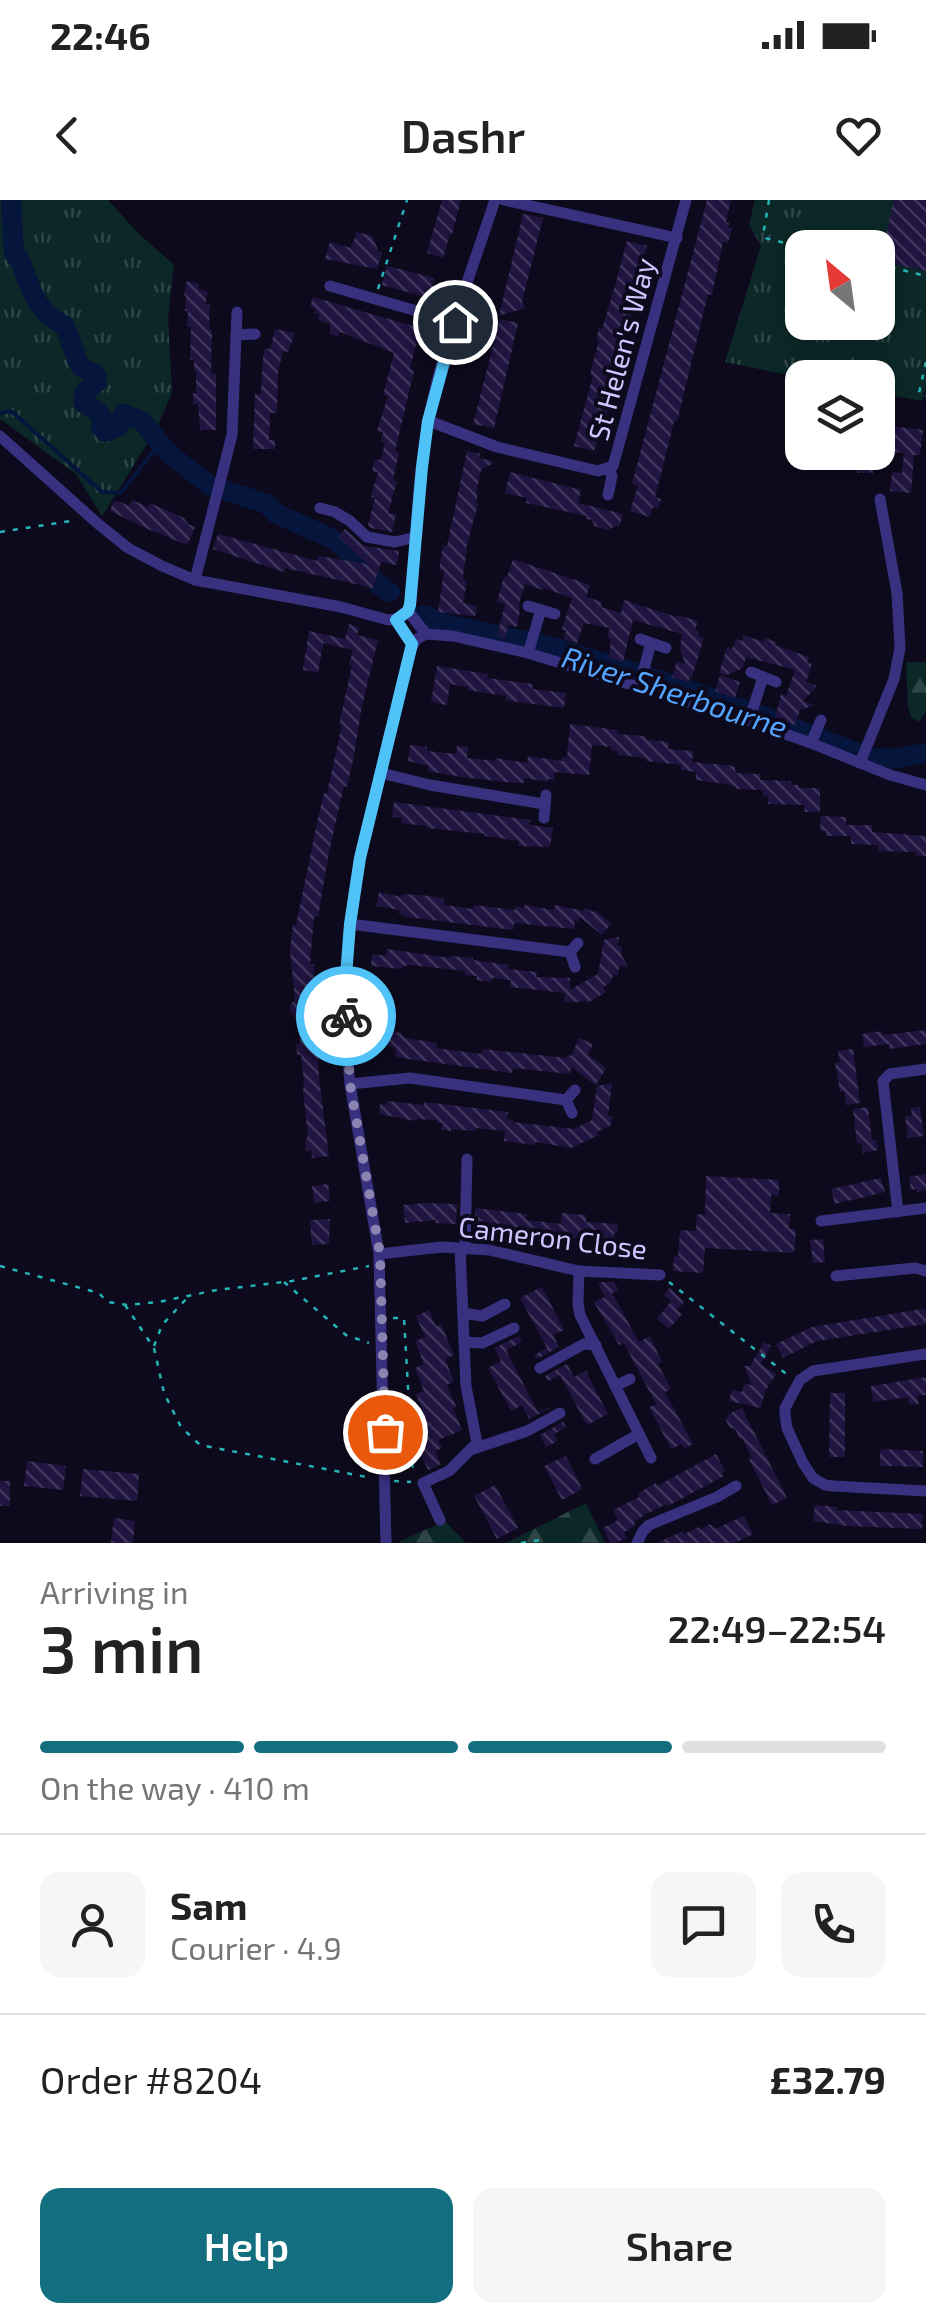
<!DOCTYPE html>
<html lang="en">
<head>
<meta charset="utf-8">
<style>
	body { margin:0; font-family:"Exo 2",sans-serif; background:#f6f6f6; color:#222; height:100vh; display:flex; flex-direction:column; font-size:38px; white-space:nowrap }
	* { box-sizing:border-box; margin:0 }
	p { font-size:32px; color:#767676 }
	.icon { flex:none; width:55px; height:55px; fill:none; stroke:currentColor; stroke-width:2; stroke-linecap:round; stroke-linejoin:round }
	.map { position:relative; height:1343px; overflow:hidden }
	.sheet { display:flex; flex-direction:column; background:#fff; flex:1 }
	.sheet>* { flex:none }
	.needle { width:65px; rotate:331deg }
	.buttons { position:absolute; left:785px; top:30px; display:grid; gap:20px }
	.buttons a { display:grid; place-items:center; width:110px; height:110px; border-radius:20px; background:#fff; box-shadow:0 5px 15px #0003; font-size:50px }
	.pin { position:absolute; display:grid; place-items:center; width:85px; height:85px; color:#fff; margin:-42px; border:5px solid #fff; border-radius:50%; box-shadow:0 2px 10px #0007 }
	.courier { position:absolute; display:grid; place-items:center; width:100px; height:100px; margin:-50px; border:8px solid #4fc3f7; border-radius:50%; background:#fff; color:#222; box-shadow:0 2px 12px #0007 }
	.head em { font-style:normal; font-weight:600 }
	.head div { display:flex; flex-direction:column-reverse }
	.head { display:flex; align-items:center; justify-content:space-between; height:170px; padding:0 40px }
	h1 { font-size:65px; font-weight:600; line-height:75px }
	.bar { display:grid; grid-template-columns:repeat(4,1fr); gap:15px 10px; align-content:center; height:120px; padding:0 40px }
	.bar i { height:12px; border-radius:8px; background:#e0e0e0 }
	.bar .active { background:#136e7f }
	.bar p { grid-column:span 4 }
	.line { display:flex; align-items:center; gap:25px; padding:0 40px; border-top:2px solid #e0e0e0 }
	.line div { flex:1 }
	.round { display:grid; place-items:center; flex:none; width:105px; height:105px; border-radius:20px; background:#f6f6f6 }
	.button { display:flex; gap:20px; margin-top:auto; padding:20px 40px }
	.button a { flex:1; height:115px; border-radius:20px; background:#136e7f; color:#fff; font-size:40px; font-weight:600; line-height:115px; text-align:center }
	.button a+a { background:#f6f6f6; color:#222 }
	.status { display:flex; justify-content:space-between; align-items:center; height:70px; padding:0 50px; background:#fff; direction:ltr }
	.status svg { height:28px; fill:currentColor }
	header { display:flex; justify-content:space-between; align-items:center; height:130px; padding:0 40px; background:#fff; font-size:45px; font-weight:600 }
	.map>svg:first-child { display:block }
</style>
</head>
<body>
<div class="status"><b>22:46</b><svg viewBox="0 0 49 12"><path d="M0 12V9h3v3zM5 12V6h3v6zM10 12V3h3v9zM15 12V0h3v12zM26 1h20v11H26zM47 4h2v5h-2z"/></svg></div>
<header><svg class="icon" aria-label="back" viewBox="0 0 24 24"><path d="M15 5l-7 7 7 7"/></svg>Dashr<svg class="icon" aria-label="heart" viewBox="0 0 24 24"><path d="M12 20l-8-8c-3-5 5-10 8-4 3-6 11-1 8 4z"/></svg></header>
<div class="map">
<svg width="926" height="1343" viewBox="0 0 926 1343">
	<defs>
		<pattern id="grass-tufts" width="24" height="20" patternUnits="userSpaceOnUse" patternTransform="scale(2.5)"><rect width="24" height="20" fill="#0c2727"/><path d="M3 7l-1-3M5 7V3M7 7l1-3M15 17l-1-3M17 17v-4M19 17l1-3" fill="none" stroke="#2e4547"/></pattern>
		<pattern id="forest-firs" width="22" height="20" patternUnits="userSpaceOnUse" patternTransform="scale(2.5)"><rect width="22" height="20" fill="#0c2727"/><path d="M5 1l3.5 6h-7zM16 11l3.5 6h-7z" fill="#2e4547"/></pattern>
		<pattern id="building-back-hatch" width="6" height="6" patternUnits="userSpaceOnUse" patternTransform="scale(2.5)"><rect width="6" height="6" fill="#201440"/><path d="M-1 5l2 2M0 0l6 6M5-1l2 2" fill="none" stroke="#3f355d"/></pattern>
	</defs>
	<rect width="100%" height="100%" fill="#0e0a1d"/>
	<g fill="url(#grass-tufts)" fill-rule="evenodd">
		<polygon points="0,0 108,0 137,32 174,65 168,119 172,192 157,228 102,316 76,274 0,219"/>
		<path d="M755,0H926V185L922,201L878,193V178H802L725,162L761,46L749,24ZM802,48H878V122H802Z"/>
	</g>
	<g fill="url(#forest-firs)">
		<polygon points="906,462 926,462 926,511 919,522 911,517 908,506"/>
		<polygon points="586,1303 605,1343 506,1343"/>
		<polygon points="445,1321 466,1343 400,1343 400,1341"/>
	</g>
	<polygon fill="#0c2727" points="834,0 876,0 868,33 828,24"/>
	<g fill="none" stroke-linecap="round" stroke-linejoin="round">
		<polyline stroke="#05153b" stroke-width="4" points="0,213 11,211 102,292 121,293 160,243"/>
		<g stroke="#05153b" stroke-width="20">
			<path d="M11,0L14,53C21,60 22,65 25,74C34,99 41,114 65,126C69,134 76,162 81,167C85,171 92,172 96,175L97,182L84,193V203L98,212L104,221L101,226L105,232L119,226L123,214L141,220L167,252L209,285L267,304L275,313L333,339L342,346L379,385L390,392"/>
			<polyline points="424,415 445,424 550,446 655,479 760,515 871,558 891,559 926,553"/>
		</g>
	</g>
	<g fill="url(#building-back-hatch)">
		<polygon points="442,0 461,0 452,34 450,34 443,58 427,53"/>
		<polygon points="707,0 731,0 726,22 729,23 728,27 732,28 728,43 723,42 712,95 708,94 677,222 674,221 669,242 655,297 661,299 658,309 653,307 650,317 630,311 638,286 632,284"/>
		<polygon points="894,0 926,0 926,71 878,60 878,42 884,43"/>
		<polygon points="523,14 543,18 522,102 525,108 499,116"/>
		<polygon points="357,32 372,36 379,52 382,52 377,69 325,59 330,42 351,48"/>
		<polygon points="627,41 647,46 640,70 644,72 621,151 608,211 594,251 574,246 593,176 590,175 599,140 596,139 599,128 602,129 613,93"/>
		<polygon points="387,66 435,78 429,98 382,85"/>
		<polygon points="187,81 199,84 198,89 208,92 205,104 210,105 209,130 212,130 211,173 216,174 216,230 200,230 198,204 193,204 193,193 196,194 196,170 194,170 194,160 190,160 191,127 187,126 188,111 185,111 186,96 184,95"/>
		<polygon points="313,97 420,128 410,169 414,171 395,251 399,252 393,280 397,281 388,313 396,314 392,332 371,328 368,325 375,298 371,297 378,272 372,271 375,259 381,260 385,243 381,242 383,232 377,231 388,196 383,195 394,153 340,132 338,137 330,134 330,124 318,120 319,114 314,113 316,109 310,107"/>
		<polygon points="500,119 518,123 494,228 473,224"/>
		<polygon points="275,129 295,133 288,152 283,151 278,171 277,213 270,213 269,240 275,240 275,249 253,249 255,194 261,194 263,157 265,148 270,149"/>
		<polygon points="890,226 923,230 920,255 914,255 911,293 890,291 892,272 902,273 904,253 887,251"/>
		<polygon points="467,251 480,254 479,258 495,262 481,270 476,293 478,293 476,303 478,304 466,349 467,350 463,375 464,381 467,381 463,403 477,406 475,416 438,412 444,371 439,370 443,346 447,346"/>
		<polygon points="857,252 874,252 873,273 857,273"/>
		<polygon points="510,272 581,290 578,303 623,314 619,327 615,326 608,330 594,326 592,320 586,319 587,316 526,303 527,298 505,293"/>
		<polygon points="132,300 148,307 150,303 184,318 188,324 195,327 188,343 185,344 150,330 110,311 113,302 118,301 129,306"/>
		<polygon points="345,329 364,346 399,351 397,365 381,362 373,388 285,368 284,372 213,349 218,334 317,361 318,356 368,364 338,337"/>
		<polygon points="513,359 590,385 586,397 602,402 601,407 621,413 624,400 676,417 677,415 698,421 695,430 699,431 698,436 704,438 691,480 690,476 688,482 672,477 677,461 685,464 680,448 682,434 633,420 623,462 609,458 611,439 607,438 610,428 584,423 577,443 563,439 566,431 562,429 572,398 544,388 543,390 525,384 519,404 520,411 517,427 508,425 505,438 497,436 505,404 497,402 504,376 507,377"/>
		<polygon points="349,424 359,427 357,435 378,440 362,506 354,556 347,587 344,586 329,652 318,717 314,717 310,764 314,764 319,877 329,956 312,958 311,950 306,951 305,941 308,936 303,892 304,883 301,855 297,855 296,844 300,844 298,823 290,811 290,805 295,800 290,751 293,725 296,725 318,618 324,593 327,593 342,525 339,525 352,465 349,465 353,450 323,443 318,473 303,470 309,431 345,439"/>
		<polygon points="743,435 764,442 765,438 776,442 775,445 809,457 807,463 812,464 806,482 817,486 803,501 815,505 800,510 795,525 775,518 781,494 786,496 795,470 746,457 743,468 726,475 719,473 727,447 732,449 736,439 742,441"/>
		<polygon points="437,466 488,474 487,478 533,484 532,489 566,493 564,508 505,500 506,496 468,490 468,487 450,484 447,505 431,502"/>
		<polygon points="720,475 740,482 735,498 715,491"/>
		<polygon points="570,524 618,530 617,534 645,536 647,540 669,542 668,549 693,551 692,562 734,566 736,573 761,574 760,580 791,581 791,585 799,585 799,588 820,588 820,612 805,612 804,605 768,604 768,597 763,596 763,590 736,589 736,587 727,584 696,580 696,572 681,570 681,565 646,561 646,558 617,555 618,551 611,550 611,547 592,545 589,575 555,572 554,580 548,579 548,582 525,578 524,583 514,583 462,577 428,571 428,566 408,561 410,545 427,547 427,551 456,554 457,546 468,547 467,558 495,561 495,558 527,563 528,556 562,561 562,557 567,557"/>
		<polygon points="394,602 530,620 529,625 553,628 550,647 518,646 519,641 485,636 485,634 427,628 427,626 401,623 402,618 392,617"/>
		<polygon points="821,616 846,617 846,625 872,625 872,632 926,636 926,656 916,656 916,652 878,651 878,645 851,644 851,636 826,636 826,631 820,631"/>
		<polygon points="379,692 401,697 402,694 430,696 444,699 444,705 473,709 474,705 515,710 516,706 524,708 524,705 554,710 555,705 584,711 585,708 593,712 595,710 611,724 602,735 580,717 578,722 575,720 574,729 514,723 513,730 424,719 407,717 399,713 400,710 376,706"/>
		<polygon points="619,737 618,746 622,747 621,754 628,767 619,766 618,776 614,774 609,784 603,787 606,792 587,803 585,800 581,802 564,802 565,793 510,787 511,780 492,778 491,782 476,780 477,776 465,775 465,771 410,765 403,766 402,769 371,766 372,754 386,756 387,749 450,758 451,756 473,758 473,760 509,765 508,769 537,772 536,777 570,778 570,790 598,774 604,740"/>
		<polygon points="374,822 386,823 386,831 401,833 405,838 437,843 436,848 481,854 482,849 567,858 567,855 571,856 579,838 593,844 588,855 606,868 596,885 571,867 570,874 513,868 512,873 401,858 395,856 396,847 371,845"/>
		<polygon points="926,830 926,844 889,849 889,844 864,847 862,834 882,831 883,835"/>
		<polygon points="853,849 860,903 846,905 844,891 840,892 835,863 840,862 838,851"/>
		<polygon points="612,883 608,916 612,916 611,925 597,932 599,935 571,948 536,942 535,945 504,941 505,931 476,928 476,931 451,929 451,931 441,930 442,923 437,923 437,920 417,919 416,921 379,914 380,904 386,905 387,901 424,905 424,902 508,912 507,919 513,920 513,922 574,929 592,920 597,886"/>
		<polygon points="868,907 872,940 876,940 878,950 863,953 861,943 857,944 853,909"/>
		<polygon points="920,907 924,936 908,938 905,916 912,915 911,908"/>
		<polygon points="926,974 926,990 917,992 917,989 911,990 909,977"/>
		<polygon points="706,976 779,980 779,996 771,995 770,1013 790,1014 789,1029 796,1029 794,1053 705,1048 703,1073 673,1071 674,1056 678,1057 680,1030 696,1031 697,1014 705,1015"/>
		<polygon points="881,978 885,992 835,1004 831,989"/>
		<polygon points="328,984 330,1001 314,1003 312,986"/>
		<polygon points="425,1003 457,1004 456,1024 435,1023 436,1020 405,1023 403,1005"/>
		<polygon points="475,1008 527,1014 526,1020 561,1024 562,1013 586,1015 586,1022 618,1024 617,1034 614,1033 614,1039 584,1036 584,1039 555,1036 555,1039 536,1038 536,1034 475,1026"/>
		<polygon points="330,1019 329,1044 312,1045 310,1020"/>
		<polygon points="823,1039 825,1062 813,1063 810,1040"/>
		<polygon points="602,1082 614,1082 619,1090 612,1093 639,1142 650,1136 662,1162 658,1164 671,1189 665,1192 693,1244 684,1249 682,1244 671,1249 649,1207 656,1204 638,1170 624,1143 619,1145 594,1102 605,1097 598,1084"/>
		<polygon points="542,1087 564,1130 553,1135 559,1147 537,1159 534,1155 547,1148 520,1098"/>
		<polygon points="670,1088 684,1102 677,1110 682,1114 669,1129 657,1119 671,1101 664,1095"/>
		<polygon points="922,1109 926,1110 926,1124 817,1141 783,1158 776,1144 812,1127"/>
		<polygon points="429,1110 436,1126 441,1124 454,1155 445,1159 454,1181 447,1185 456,1206 453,1208 462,1230 438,1240 442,1248 435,1251 441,1264 428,1270 417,1247 427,1242 418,1220 425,1217 416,1194 424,1191 415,1168 424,1164 415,1141 425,1137 416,1116"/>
		<polygon points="519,1136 522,1142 506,1150 538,1212 553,1206 529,1219 522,1205 511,1211 488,1168 501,1161 494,1148"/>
		<polygon points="764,1142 771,1146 761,1164 776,1174 765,1191 761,1208 729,1201 732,1190 742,1192 744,1184 752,1185 744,1166 750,1166"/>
		<polygon points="567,1164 574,1177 586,1171 608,1214 587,1225 560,1175 548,1181 545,1176"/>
		<polygon points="926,1177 926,1195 917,1196 919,1204 909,1205 908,1197 873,1202 871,1186"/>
		<polygon points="830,1193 845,1193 845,1257 829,1257"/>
		<polygon points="742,1208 787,1298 772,1305 749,1259 752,1258 742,1238 740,1239 735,1229 729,1227 726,1220 729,1214"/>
		<polygon points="563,1222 566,1227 554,1234 558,1241 546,1247 540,1235"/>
		<polygon points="880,1249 923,1251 923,1267 880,1266"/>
		<polygon points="716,1254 725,1271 722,1272 724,1276 668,1306 667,1304 648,1313 635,1321 634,1327 624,1332 627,1338 616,1343 610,1343 603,1328 618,1320 613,1310 639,1297 638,1294 647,1288 656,1283 657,1286"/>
		<polygon points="566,1256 582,1289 562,1300 544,1266"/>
		<polygon points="27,1261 66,1266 63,1290 24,1286"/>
		<polygon points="83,1269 139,1274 137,1301 80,1296"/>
		<rect x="0" y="1281" width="10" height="25"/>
		<polygon points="495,1285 518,1328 497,1339 474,1296"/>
		<polygon points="815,1305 837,1307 836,1310 923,1314 922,1329 848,1326 813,1321"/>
		<polygon points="744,1316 753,1334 735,1343 657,1343 683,1331 684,1334 699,1327 700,1330 710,1324 715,1329"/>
		<polygon points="114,1318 135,1321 133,1343 111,1343"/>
	</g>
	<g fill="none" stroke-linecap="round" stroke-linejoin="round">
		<g stroke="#23b6b6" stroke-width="2.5" stroke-dasharray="5 8" stroke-linecap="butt">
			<polyline points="769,0 764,30 765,38 805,48"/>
			<polyline points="878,64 926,76"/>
			<polyline points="378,89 407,0"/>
			<polyline points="926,162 919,193 926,196"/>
			<polyline points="0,332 77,320"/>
			<polyline points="0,1066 99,1093 107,1102 128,1105 158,1102 217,1090 292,1081 369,1066"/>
			<polyline points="284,1082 346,1135 369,1143"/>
			<polyline points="669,1082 789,1176"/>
			<polyline points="125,1105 154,1148 164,1193 181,1227 200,1245 372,1278"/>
			<polyline points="393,1118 404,1118 413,1274"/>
			<polyline points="154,1146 162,1125 189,1096"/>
			<polyline points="394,1281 411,1282"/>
			<polyline points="521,1343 540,1340 542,1343"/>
		</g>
		<g stroke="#383180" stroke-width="11">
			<polyline points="504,0 677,38"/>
			<polyline points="330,86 455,122"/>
			<polyline points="236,135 255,134"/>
			<polyline points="429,221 497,247 598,271 613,266 686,0"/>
			<polyline points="0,236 97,323 128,348 162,366 195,380 341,407 388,420 396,419"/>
			<polyline points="608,295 612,276 608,269"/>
			<polyline points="320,308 335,312 350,321 367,337 395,342 416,337"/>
			<polyline points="195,380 232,235 237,112"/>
			<polyline points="528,406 555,414"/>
			<polyline points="408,411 426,434"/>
			<path d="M396,419L408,411L411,401C416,342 417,281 428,223C442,147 471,73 495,0"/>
			<polyline points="396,419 412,444"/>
			<polyline points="426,434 453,436 528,453 749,521 811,543 890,575 926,585"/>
			<polyline points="640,439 666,448"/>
			<polyline points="528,453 541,410"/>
			<polyline points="751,472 776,482"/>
			<polyline points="639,487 651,443"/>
			<polyline points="749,521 763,477"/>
			<polyline points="811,543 821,520"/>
			<polyline points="860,563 894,479 900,448 897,393 880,299"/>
			<polyline points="381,573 430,585 544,604"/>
			<polyline points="544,618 546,595"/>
			<polyline points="350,724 570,752"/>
			<polyline points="575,767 570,752 578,743"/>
			<polyline points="350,884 410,878 566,900"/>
			<polyline points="572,913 566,900 575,890"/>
			<polyline points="898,1012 883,881 890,874 926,869"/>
			<polyline points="821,1021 926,1008"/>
			<polyline points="465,1049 467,959"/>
			<polyline points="379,1054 442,1047 489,1050 579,1071 660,1075"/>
			<polyline points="579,1071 578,1104 580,1115 651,1258"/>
			<polyline points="836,1076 915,1068 926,1071"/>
			<polyline points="463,1113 482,1116 505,1104"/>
			<polyline points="464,1142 482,1143 514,1128"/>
			<polyline points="926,1154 813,1171 800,1180 785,1208 785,1214 787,1228 803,1263 813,1278 825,1285 834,1286 926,1291"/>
			<polyline points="540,1168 584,1144 596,1145"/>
			<polyline points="615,1186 630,1179"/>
			<polyline points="473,1249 527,1231 560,1213"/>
			<polyline points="595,1259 639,1234"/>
			<polyline points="440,1320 423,1283 449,1271 477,1243 466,1186 460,1048"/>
			<polyline points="386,1343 379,1054 350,884 347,850 346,776 350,724 360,658 411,448 417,439 426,434"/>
			<polyline points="637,1343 643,1331 649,1325 717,1297 736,1286"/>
		</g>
	</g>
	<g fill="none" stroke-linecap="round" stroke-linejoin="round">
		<polyline stroke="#8c84b0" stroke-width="10" stroke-dasharray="0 18" points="346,816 350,884 380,1054 385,1232"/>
		<polyline stroke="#4fc3f7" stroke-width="12" points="346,816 346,776 350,724 360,658 412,444 396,420 408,411 410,405 422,267 428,221 455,122"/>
	</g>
	<g text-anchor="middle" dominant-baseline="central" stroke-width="8" stroke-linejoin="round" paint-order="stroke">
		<g font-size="28" fill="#d0c6ff" stroke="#0e0a1d">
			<text transform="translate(621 149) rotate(-75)">St Helen's Way</text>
			<text transform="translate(553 1037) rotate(7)">Cameron Close</text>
		</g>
		<g font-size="30" font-style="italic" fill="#54a5ff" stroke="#0e0a1d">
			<text transform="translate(675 491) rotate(18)">River Sherbourne</text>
		</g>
	</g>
</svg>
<div class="buttons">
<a><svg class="needle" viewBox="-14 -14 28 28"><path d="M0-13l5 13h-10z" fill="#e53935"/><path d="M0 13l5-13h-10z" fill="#767676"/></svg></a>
<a><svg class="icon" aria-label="layers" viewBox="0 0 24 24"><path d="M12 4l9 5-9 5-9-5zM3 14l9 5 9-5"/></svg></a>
</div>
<div class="pin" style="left:385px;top:1232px;background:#ea580c"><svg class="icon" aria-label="bag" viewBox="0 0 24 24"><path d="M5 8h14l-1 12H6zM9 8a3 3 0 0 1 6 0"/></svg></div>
<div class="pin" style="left:455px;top:122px;background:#1f2937"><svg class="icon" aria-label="home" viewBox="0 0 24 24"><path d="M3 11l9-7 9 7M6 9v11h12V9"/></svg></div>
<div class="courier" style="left:346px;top:816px"><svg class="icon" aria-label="bike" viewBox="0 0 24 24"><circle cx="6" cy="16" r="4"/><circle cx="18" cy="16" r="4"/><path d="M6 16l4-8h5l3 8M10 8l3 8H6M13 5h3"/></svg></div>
</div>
<section class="sheet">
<div class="head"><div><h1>3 min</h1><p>Arriving in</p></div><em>22:49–22:54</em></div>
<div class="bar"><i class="active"></i><i class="active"></i><i class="active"></i><i></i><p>On the way · 410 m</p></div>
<div class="line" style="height:180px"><a class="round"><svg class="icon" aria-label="person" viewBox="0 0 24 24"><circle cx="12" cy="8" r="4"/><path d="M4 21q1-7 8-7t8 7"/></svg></a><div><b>Sam</b><p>Courier · 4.9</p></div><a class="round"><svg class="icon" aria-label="chat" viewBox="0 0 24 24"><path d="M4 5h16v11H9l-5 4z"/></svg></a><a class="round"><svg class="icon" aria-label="phone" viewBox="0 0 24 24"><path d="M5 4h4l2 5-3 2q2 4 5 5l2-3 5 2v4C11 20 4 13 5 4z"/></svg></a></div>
<div class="line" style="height:130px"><div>Order #8204</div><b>£32.79</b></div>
<div class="button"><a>Help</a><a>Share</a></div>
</section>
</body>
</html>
